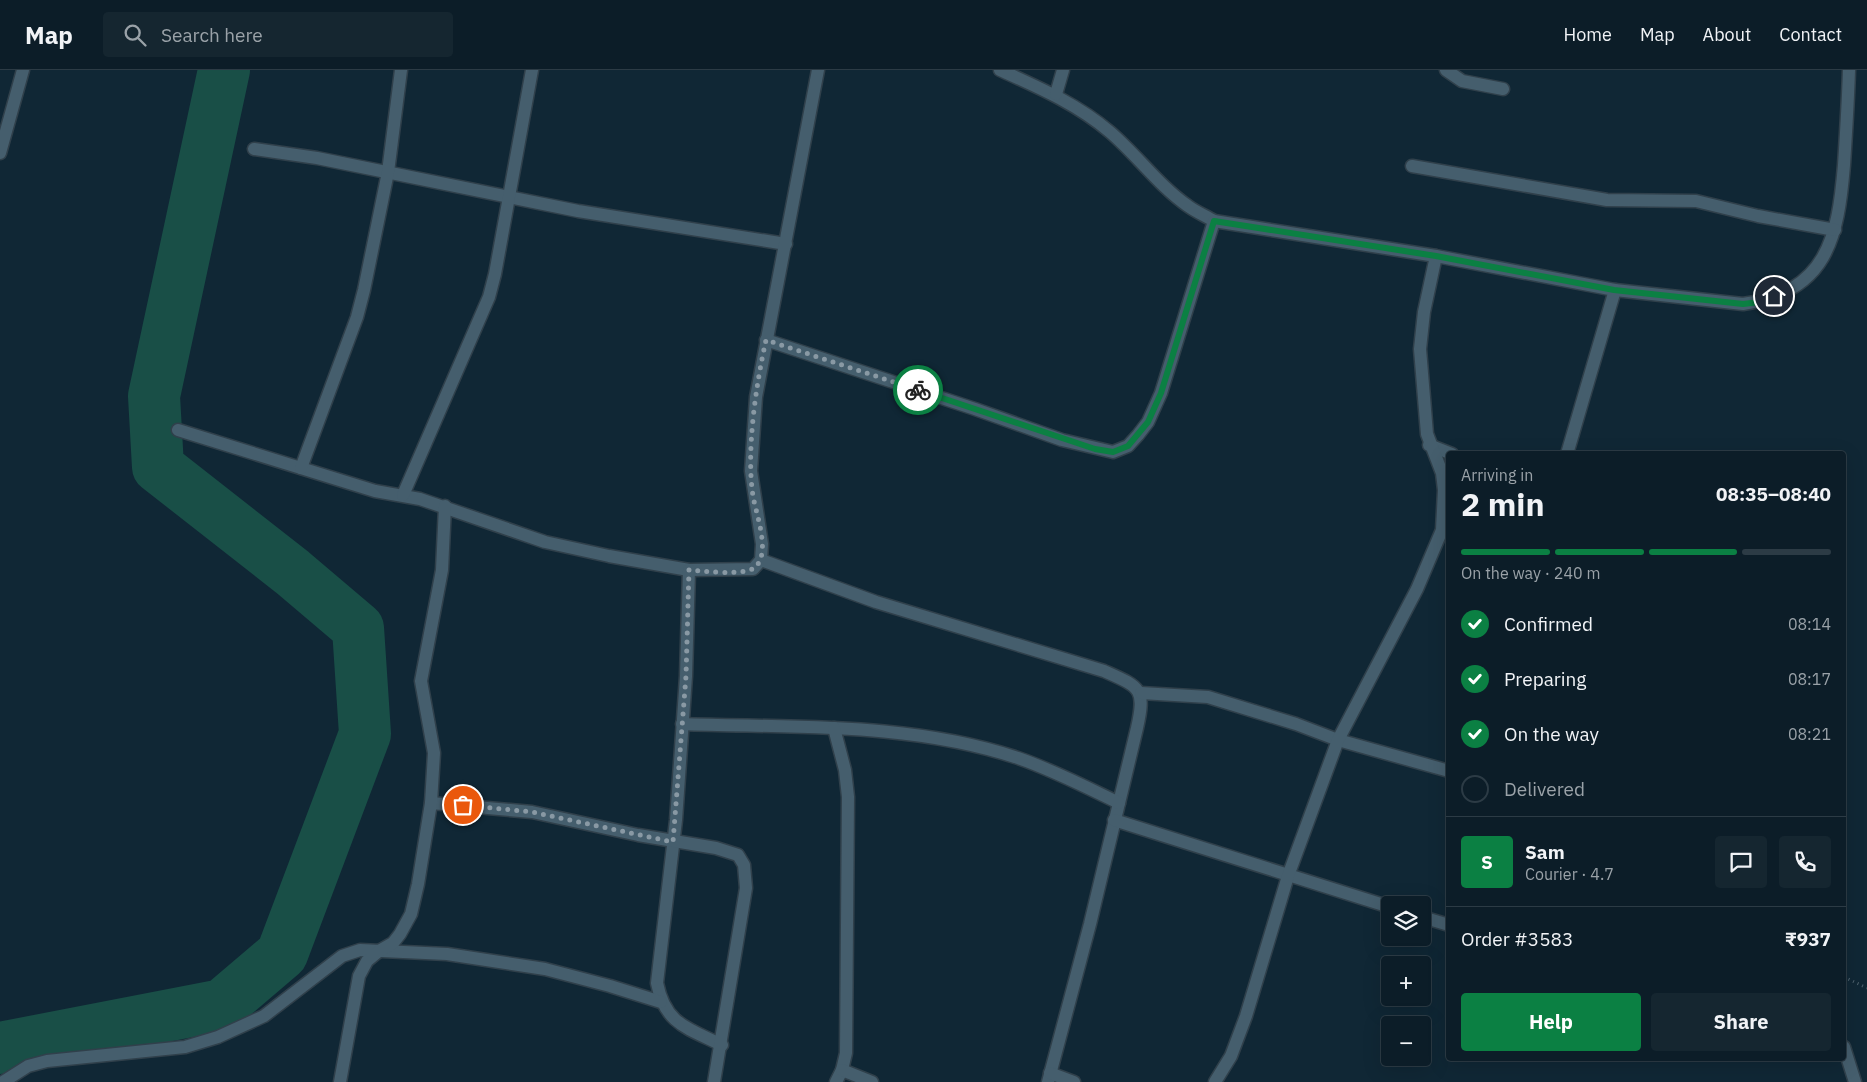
<!DOCTYPE html>
<html lang="en">
<head>
<meta charset="utf-8">
<style>
	body { margin:0; font-family:"IBM Plex Sans",sans-serif; background:#152630; color:#f1f3f6; height:100vh; display:flex; flex-direction:column; font-size:19px; white-space:nowrap }
	* { box-sizing:border-box; margin:0 }
	p { font-size:16px; color:#9aa2a8 }
	.icon { flex:none; width:28px; height:28px; fill:none; stroke:currentColor; stroke-width:2; stroke-linecap:round; stroke-linejoin:round }
	.map { position:relative; flex:1; overflow:hidden }
	.panel { position:absolute; left:1446px; top:381px; width:400px; height:610px; display:flex; flex-direction:column; background:#0c1d28; border-radius:5px; box-shadow:0 5px 20px #0002,0 0 0 1px #2c3b45 }
	.panel>* { flex:none }
	.fabs { position:absolute; left:1381px; top:826px; display:grid; gap:10px }
	.fabs a { display:grid; place-items:center; width:50px; height:50px; border-radius:5px; background:#0c1d28; box-shadow:0 5px 20px #0002,0 0 0 1px #2c3b45; font-size:25px }
	.pin { position:absolute; display:grid; place-items:center; width:42px; height:42px; color:#fff; margin:-21px; border:2px solid #fff; border-radius:50%; box-shadow:0 1px 5px #0007 }
	.courier { position:absolute; display:grid; place-items:center; width:50px; height:50px; margin:-25px; border:4px solid #0b8043; border-radius:50%; background:#fff; color:#222; box-shadow:0 1px 6px #0007 }
	.headline em { font-style:normal; font-weight:700 }
	.headline div { display:flex; flex-direction:column-reverse }
	.headline { display:flex; align-items:center; justify-content:space-between; height:85px; padding:0 15px }
	h1 { font-size:32px; font-weight:700; line-height:38px }
	.bar { display:grid; grid-template-columns:repeat(4,1fr); gap:8px 5px; align-content:center; height:60px; padding:0 15px }
	.bar i { height:6px; border-radius:4px; background:#2c3b45 }
	.bar .on { background:#0b8043 }
	.bar p { grid-column:span 4 }
	.line { display:flex; align-items:center; gap:12px; padding:0 15px; border-top:1px solid #2c3b45 }
	.line div { flex:1 }
	.round { display:grid; place-items:center; flex:none; width:52px; height:52px; border-radius:5px; background:#152630 }
	ol { padding:0 15px; list-style:none }
	li { display:flex; align-items:center; gap:15px; height:55px }
	li p { margin-inline-start:auto }
	li .icon { padding:5px; border-radius:50%; background:#0b8043; color:#fff; stroke-width:4 }
	li:last-child { color:#9aa2a8 }
	li i { width:28px; height:28px; border:2px solid #2c3b45; border-radius:50% }
	.button { display:flex; gap:10px; margin-top:auto; padding:10px 15px }
	.button a { flex:1; height:58px; border-radius:5px; background:#0b8043; color:#fff; font-size:20px; font-weight:700; line-height:58px; text-align:center }
	.button a+a { background:#152630; color:#f1f3f6 }
	header { display:flex; align-items:center; gap:30px; box-sizing:border-box; height:70px; padding:0 25px; background:#0c1d28; border-bottom:1px solid #2c3b45 }
	header strong { font-size:24px }
	nav { display:flex; gap:28px; margin-inline-start:auto; font-size:18px }
	.search { width:350px; height:45px; background:#152630; display:flex; align-items:center; gap:12px; box-sizing:border-box; padding:0 18px; border-radius:5px; color:#9aa2a8; font-size:19px }
	.map>svg:first-child { display:block }
</style>
</head>
<body>
<header>
<strong>Map</strong>
<div class="search"><svg class="icon" aria-label="search" viewBox="0 0 24 24"><circle cx="10" cy="10" r="6"/><path d="M15 15l6 6"/></svg>Search here</div>
<nav><a>Home</a><a>Map</a><a>About</a><a>Contact</a></nav>
</header>
<div class="map">
<svg width="1867" height="1012" viewBox="0 0 1867 1012">
	<rect width="100%" height="100%" fill="#102735"/>
	<g fill="none" stroke-linecap="round" stroke-linejoin="round">
		<polyline stroke="#194f47" stroke-width="52" points="0,978 222,935 282,884 365,664 358,558 292,502 158,397 154,326 224,0"/>
		<defs>
			<g id="minor">
				<path d="M1000,0C1040,18 1077,34 1110,62C1137,85 1159,116 1188,136C1196,142 1206,146 1214,151L1436,186L1615,220L1743,234C1827,222 1838,168 1844,95C1846,64 1848,32 1849,0"/>
				<polyline points="1446,0 1462,11 1503,19"/>
				<polyline points="1056,24 1063,0"/>
				<polyline points="254,79 317,88 578,141 786,174"/>
				<polyline points="0,83 23,0"/>
				<polyline points="1412,96 1607,130 1696,131 1758,146 1835,160"/>
				<polyline points="766,270 975,339 1062,370 1113,382 1128,376 1138,365 1148,352 1161,323 1214,151"/>
				<polyline points="178,360 375,421 420,429 545,472 609,486 689,500 753,499 761,490 762,474 751,401 756,327 818,0"/>
				<polyline points="1429,375 1452,384"/>
				<polyline points="1567,384 1615,220"/>
				<polyline points="301,398 357,247 364,220 388,102 401,0"/>
				<polyline points="403,425 489,227 495,204 532,0"/>
				<path d="M761,490L876,532L1104,601C1140,617 1146,618 1137,658L1090,854L1048,1012"/>
				<path d="M689,500L686,606L676,750L657,913C665,954 687,958 722,975"/>
				<polyline points="1141,623 1208,627 1296,654 1338,670 1449,701"/>
				<path d="M682,654C794,658 910,652 1018,688C1053,700 1086,717 1119,733"/>
				<polyline points="834,658 845,700 848,727 846,983 842,1000 836,1012"/>
				<polyline points="431,733 532,742 638,765 716,778 738,785 744,795 746,818 714,1012"/>
				<polyline points="1114,750 1390,837"/>
				<polyline points="1422,847 1449,855"/>
				<polyline points="1844,977 1855,1012"/>
				<polyline points="842,1000 872,1012"/>
				<polyline points="1050,1003 1074,1012"/>
				<polyline points="3,1012 28,996 47,991 185,977 218,967 264,946 342,886 360,880 447,884 545,899 610,916 661,932"/>
				<polyline points="340,1012 359,906 367,891 379,881 393,873 400,864 411,844 418,814 431,733 434,683 421,611 442,500 445,436"/>
				<polyline points="1215,1012 1231,986 1246,946 1288,806 1338,670 1417,519 1442,460 1444,420 1442,403 1427,364 1420,279 1424,242 1436,186"/>
			</g>
		</defs>
		<use href="#minor" stroke="#30404b" stroke-width="15"/>
		<polyline stroke="#4e626e" stroke-width="3" stroke-dasharray="1 4" stroke-linecap="butt" points="1844,907 1867,918"/>
		<use href="#minor" stroke="#455e6d" stroke-width="12"/>
	</g>
	<g fill="none" stroke-linecap="round" stroke-linejoin="round">
		<path stroke="#8999a4" stroke-width="5" stroke-dasharray="0 9" d="M463,735L532,742L673,772L686,606L689,500C703,501 743,506 754,498C772,485 756,444 753,426C746,381 756,315 766,270L918,320"/>
		<polyline stroke="#0b8043" stroke-width="6" points="918,320 1095,379 1113,382 1128,376 1148,352 1161,323 1214,151 1436,186 1614,220 1743,234 1760,232 1774,226"/>
	</g>
</svg>
<div class="fabs">
<a><svg class="icon" aria-label="layers" viewBox="0 0 24 24"><path d="M12 4l9 5-9 5-9-5zM3 14l9 5 9-5"/></svg></a>
<a>+</a>
<a>−</a>
</div>
<div class="pin" style="left:463px;top:735px;background:#ea580c"><svg class="icon" aria-label="bag" viewBox="0 0 24 24"><path d="M5 8h14l-1 12H6zM9 8a3 3 0 0 1 6 0"/></svg></div>
<div class="pin" style="left:1774px;top:226px;background:#1f2937"><svg class="icon" aria-label="home" viewBox="0 0 24 24"><path d="M3 11l9-7 9 7M6 9v11h12V9"/></svg></div>
<div class="courier" style="left:918px;top:320px"><svg class="icon" aria-label="bike" viewBox="0 0 24 24"><circle cx="6" cy="16" r="4"/><circle cx="18" cy="16" r="4"/><path d="M6 16l4-8h5l3 8M10 8l3 8H6M13 5h3"/></svg></div>
<section class="panel">
<div class="headline"><div><h1>2 min</h1><p>Arriving in</p></div><em>08:35–08:40</em></div>
<div class="bar"><i class="on"></i><i class="on"></i><i class="on"></i><i></i><p>On the way · 240 m</p></div>
<ol>
<li><svg class="icon" aria-label="check" viewBox="0 0 24 24"><path d="M5 12l5 5 9-10"/></svg>Confirmed<p>08:14</p></li>
<li><svg class="icon" aria-label="check" viewBox="0 0 24 24"><path d="M5 12l5 5 9-10"/></svg>Preparing<p>08:17</p></li>
<li><svg class="icon" aria-label="check" viewBox="0 0 24 24"><path d="M5 12l5 5 9-10"/></svg>On the way<p>08:21</p></li>
<li><i></i>Delivered</li>
</ol>
<div class="line" style="height:90px"><b class="round" style="background:#0b8043;color:#fff">S</b><div><b>Sam</b><p>Courier · 4.7</p></div><a class="round"><svg class="icon" aria-label="chat" viewBox="0 0 24 24"><path d="M4 5h16v11H9l-5 4z"/></svg></a><a class="round"><svg class="icon" aria-label="phone" viewBox="0 0 24 24"><path d="M5 4h4l2 5-3 2q2 4 5 5l2-3 5 2v4C11 20 4 13 5 4z"/></svg></a></div>
<div class="line" style="height:65px"><div>Order #3583</div><b>₹937</b></div>
<div class="button"><a>Help</a><a>Share</a></div>
</section>
</div>
</body>
</html>
